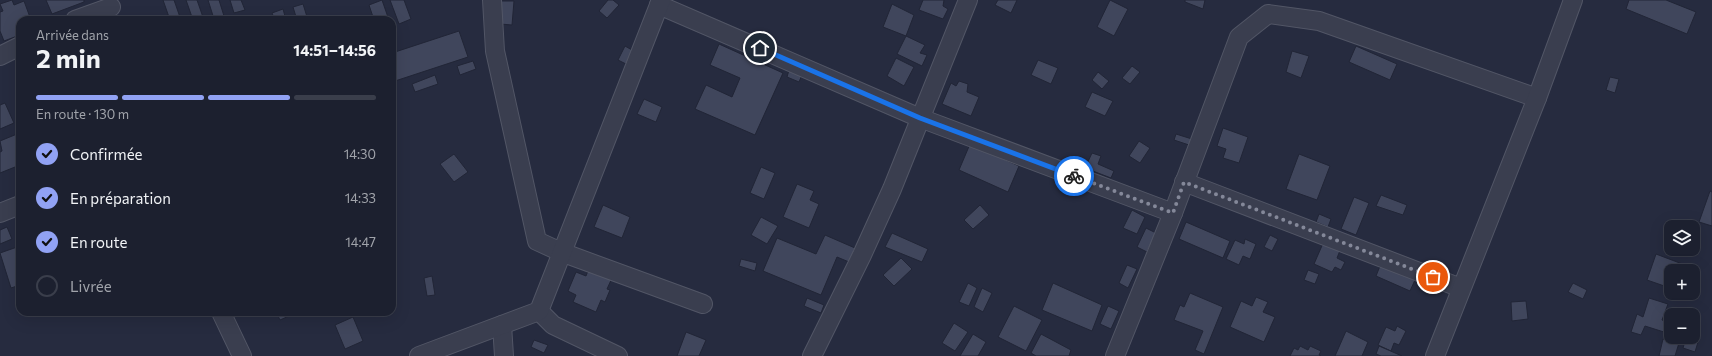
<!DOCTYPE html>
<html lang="fr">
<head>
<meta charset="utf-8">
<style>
	body { margin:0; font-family:Commissioner,sans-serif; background:#252837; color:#f1f3f6; height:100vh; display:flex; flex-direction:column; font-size:15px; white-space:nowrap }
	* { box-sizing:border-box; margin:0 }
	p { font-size:13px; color:#a0a3aa }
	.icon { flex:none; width:22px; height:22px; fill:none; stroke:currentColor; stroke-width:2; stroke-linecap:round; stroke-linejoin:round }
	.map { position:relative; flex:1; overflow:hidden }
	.details { position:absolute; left:16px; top:16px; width:380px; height:300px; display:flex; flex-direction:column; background:#1c202f; border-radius:12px; box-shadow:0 4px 16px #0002,0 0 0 1px #3a3e4b }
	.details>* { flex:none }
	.fabs { position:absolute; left:1664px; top:220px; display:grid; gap:8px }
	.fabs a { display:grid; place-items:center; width:36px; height:36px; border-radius:8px; background:#1c202f; box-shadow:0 4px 16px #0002,0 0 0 1px #3a3e4b; font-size:20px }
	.pin { position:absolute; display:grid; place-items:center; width:34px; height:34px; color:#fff; margin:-17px; border:2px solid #fff; border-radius:50%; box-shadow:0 1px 4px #0007 }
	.courier { position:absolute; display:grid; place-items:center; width:40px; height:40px; margin:-20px; border:3px solid #1a73e8; border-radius:50%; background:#fff; color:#222; box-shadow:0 1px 5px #0007 }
	.headline em { font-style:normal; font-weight:700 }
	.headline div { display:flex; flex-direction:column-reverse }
	.headline { display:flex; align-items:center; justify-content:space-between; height:68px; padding:0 20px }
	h1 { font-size:26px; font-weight:700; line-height:30px }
	.bar { display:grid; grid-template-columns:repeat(4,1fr); gap:6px 4px; align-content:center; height:48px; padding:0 20px }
	.bar i { height:5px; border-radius:3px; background:#3a3e4b }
	.bar .selected { background:#91a2f4 }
	.bar p { grid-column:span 4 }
	ol { padding:0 20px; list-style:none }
	li { display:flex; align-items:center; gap:12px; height:44px }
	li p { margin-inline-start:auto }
	li .icon { padding:4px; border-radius:50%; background:#91a2f4; color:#111; stroke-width:4 }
	li:last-child { color:#a0a3aa }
	li i { width:22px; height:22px; border:2px solid #3a3e4b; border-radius:50% }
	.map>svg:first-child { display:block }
</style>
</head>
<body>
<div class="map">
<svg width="1712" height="356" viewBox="0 0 1712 356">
	<rect width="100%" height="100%" fill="#262b3f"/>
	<g fill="#40465c" stroke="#212536">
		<polygon points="12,0 14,5 24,1 31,20 20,20 20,35 4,41 0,31 0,12 3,11 0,4"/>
		<polygon points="46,0 84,0 84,2 52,14"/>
		<polygon points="163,0 174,0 181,20 170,20"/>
		<polygon points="186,0 197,0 204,20 193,20"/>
		<polygon points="208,0 219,0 224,16 214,19"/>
		<polygon points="230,0 241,0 245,10 234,13"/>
		<polygon points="382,0 389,20 374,20 369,5"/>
		<polygon points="390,0 404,0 411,19 399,24"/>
		<polygon points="608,0 613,0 619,5 607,18 599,11"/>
		<polygon points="923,0 944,0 943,6 948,9 943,19 919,10"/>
		<polygon points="998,0 1017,0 1011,13 995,5"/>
		<polygon points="1110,0 1128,9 1114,36 1097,27"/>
		<polygon points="1185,0 1205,0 1203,9 1185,2"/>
		<polygon points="1629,0 1666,0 1696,12 1687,34 1626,9"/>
		<polygon points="501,1 514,1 512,25 500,24"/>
		<polygon points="303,4 308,20 297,20 293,7"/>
		<polygon points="892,4 914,15 906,36 883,27"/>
		<polygon points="283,9 286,20 275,20 272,13"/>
		<polygon points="459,31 468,57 392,82 392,53"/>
		<polygon points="906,36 925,45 920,53 927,55 922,66 897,54"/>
		<polygon points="719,44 783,73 755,135 695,109 706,85 732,97 740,78 710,65"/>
		<polygon points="625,46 632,50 626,64 618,60"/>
		<polygon points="1356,46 1397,64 1390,80 1349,62"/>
		<polygon points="1292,51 1309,56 1301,78 1286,72"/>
		<polygon points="896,58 914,67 904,86 887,76"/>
		<polygon points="1038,60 1058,68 1051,84 1031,75"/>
		<polygon points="473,61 476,69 460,75 457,66"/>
		<polygon points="1132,66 1140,72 1130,84 1122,78"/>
		<polygon points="789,70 802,75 799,82 787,77"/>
		<polygon points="1098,72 1109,81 1102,89 1092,80"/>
		<polygon points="435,75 438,84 415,92 412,84"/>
		<polygon points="1610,77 1619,79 1615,93 1606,90"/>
		<polygon points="959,81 968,84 967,92 979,97 971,116 942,104 951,83 956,86"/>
		<polygon points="1092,92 1113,101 1105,116 1085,107"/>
		<polygon points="644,99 662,107 656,122 637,114"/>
		<polygon points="5,103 14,123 0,129 0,105"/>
		<polygon points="1223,128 1248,137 1239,163 1223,158 1226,149 1217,146"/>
		<polygon points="17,134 20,140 20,165 0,173 0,152 2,151 0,141"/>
		<polygon points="1176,134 1192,139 1189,145 1174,140"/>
		<polygon points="1139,141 1150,148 1140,163 1129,156"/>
		<polygon points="970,144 1019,166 1008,192 959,170"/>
		<polygon points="1092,153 1101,156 1098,164 1114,171 1111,178 1085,168"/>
		<polygon points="454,154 468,172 454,182 440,164"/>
		<polygon points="1299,154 1330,166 1317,200 1286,189"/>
		<polygon points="761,167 775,173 764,199 750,193"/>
		<polygon points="797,184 814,191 810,200 819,204 809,228 783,217"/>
		<polygon points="1710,191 1712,192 1712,226 1699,222"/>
		<polygon points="1381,195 1407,205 1403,215 1376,206"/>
		<polygon points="1354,197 1369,203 1356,235 1341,229"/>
		<polygon points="603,205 630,217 622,238 594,227"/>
		<polygon points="980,205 989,215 973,229 964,220"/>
		<polygon points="1132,210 1145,217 1137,234 1123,228"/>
		<polygon points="1319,214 1331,219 1328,227 1316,222"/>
		<polygon points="761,217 778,226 767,244 751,235"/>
		<polygon points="1186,222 1230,241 1223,258 1179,239"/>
		<polygon points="7,227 12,239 0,244 0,230"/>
		<polygon points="1146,228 1156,233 1147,252 1137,247"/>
		<polygon points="892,233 928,249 922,262 885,247"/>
		<polygon points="825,235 855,248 849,262 837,257 821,295 763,271 777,238 816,254"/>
		<polygon points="1270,235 1278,239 1272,251 1264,247"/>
		<polygon points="1245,239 1256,244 1250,259 1243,256 1239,265 1226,259 1235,240 1244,244"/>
		<polygon points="1324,241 1341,248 1337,258 1345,262 1341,270 1335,267 1332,272 1314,264"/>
		<polygon points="20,246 20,285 11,288 0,253"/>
		<polygon points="1656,254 1685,265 1683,271 1671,271 1670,288 1647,280"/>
		<polygon points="901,258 912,269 894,286 883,275"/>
		<polygon points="741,259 757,263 755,271 739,266"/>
		<polygon points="1127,265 1137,269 1128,288 1119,283"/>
		<polygon points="1380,266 1415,280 1410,291 1376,276"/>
		<polygon points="589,268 612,278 607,289 610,290 605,302 601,300 596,312 573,302 576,295 568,291 576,272 586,276"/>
		<polygon points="1308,270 1319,274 1315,284 1304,280"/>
		<polygon points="432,276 435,295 427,296 424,278"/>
		<polygon points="968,283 977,288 969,306 959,302"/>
		<polygon points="1053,283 1102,305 1092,331 1042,310"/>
		<polygon points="1573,283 1587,290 1583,299 1568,292"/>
		<polygon points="982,288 992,293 983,312 974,307"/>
		<polygon points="1190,293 1223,307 1204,354 1195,350 1203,331 1174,320 1180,305 1184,307"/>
		<polygon points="1256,297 1268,302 1263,312 1275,317 1264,342 1230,327 1241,301 1252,306"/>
		<polygon points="807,298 824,305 821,313 804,306"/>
		<polygon points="1649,298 1668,304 1662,320 1671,323 1667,333 1645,326 1641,335 1631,332 1637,314 1643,317"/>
		<polygon points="1526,301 1528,319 1512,321 1511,302"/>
		<polygon points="1014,306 1042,320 1026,351 998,337"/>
		<polygon points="1108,306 1119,311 1111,329 1100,324"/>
		<polygon points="276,312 298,312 280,320"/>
		<polygon points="353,317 363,341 345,349 335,325"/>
		<polygon points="954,323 968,332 955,351 942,343"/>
		<polygon points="1397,326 1406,331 1399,345 1394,343 1391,351 1378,345 1386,327 1395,331"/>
		<polygon points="1346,331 1368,342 1362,356 1335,356"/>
		<polygon points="686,332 706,340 699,356 677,356"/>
		<polygon points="973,334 986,342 978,356 960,356"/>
		<polygon points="1041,334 1071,350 1069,356 1036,356 1031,353"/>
		<polygon points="1686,338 1698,342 1695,352 1683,348"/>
		<polygon points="1663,339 1679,343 1675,356 1659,356"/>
		<polygon points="534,340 548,345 544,353 531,347"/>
		<polygon points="1300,346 1308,350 1310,346 1321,351 1319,355 1321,356 1290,356 1294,348 1298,350"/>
		<polygon points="1379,346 1402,356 1381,356 1376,354"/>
	</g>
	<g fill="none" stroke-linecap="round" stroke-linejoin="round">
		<defs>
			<g id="minor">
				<polyline points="492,0 495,51 537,241 561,252 703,304"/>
				<polyline points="659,5 920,118 1173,213"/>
				<polyline points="75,20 111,7"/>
				<polyline points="0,56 20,46"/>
				<polyline points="1184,182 1461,288"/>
				<polyline points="0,213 20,205"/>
				<polyline points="539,311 553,325 618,356"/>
				<polyline points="221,312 242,356"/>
				<polyline points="502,325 504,356"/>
				<polyline points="419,356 539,311 661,0"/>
				<polyline points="812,356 862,255 892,189 968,0"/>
				<polyline points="1115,356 1173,213 1239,37 1268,14 1319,21 1537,98"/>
				<polyline points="1435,356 1537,98 1573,0"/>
			</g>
		</defs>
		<use href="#minor" stroke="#525666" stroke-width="20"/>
		<use href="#minor" stroke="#3a3e4f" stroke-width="18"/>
	</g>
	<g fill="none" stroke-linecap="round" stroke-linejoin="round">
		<polyline stroke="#848899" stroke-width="4" stroke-dasharray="0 7.2" points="1074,176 1173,213 1184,182 1433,277"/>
		<polyline stroke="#1a73e8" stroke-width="5" points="760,48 920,118 1074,176"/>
	</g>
</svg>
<div class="fabs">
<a><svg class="icon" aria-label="layers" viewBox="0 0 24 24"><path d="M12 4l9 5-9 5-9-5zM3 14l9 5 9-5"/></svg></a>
<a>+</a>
<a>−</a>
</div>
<div class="pin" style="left:1433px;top:277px;background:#ea580c"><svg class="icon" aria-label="bag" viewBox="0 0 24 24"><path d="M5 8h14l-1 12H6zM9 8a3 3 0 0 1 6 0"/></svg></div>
<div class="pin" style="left:760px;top:48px;background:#1f2937"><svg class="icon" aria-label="home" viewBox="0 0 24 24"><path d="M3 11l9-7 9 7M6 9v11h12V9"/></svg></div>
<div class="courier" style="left:1074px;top:176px"><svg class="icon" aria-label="bike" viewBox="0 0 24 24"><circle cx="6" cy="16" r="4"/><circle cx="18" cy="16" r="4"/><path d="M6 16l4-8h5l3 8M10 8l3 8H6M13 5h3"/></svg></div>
<section class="details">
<div class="headline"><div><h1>2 min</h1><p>Arrivée dans</p></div><em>14:51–14:56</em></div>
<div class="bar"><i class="selected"></i><i class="selected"></i><i class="selected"></i><i></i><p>En route · 130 m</p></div>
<ol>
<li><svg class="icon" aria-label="check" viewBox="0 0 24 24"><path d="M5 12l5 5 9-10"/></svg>Confirmée<p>14:30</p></li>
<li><svg class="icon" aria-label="check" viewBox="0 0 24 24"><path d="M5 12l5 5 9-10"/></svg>En préparation<p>14:33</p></li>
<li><svg class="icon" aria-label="check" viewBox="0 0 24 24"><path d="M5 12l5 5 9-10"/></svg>En route<p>14:47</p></li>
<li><i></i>Livrée</li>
</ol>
</section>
</div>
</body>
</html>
